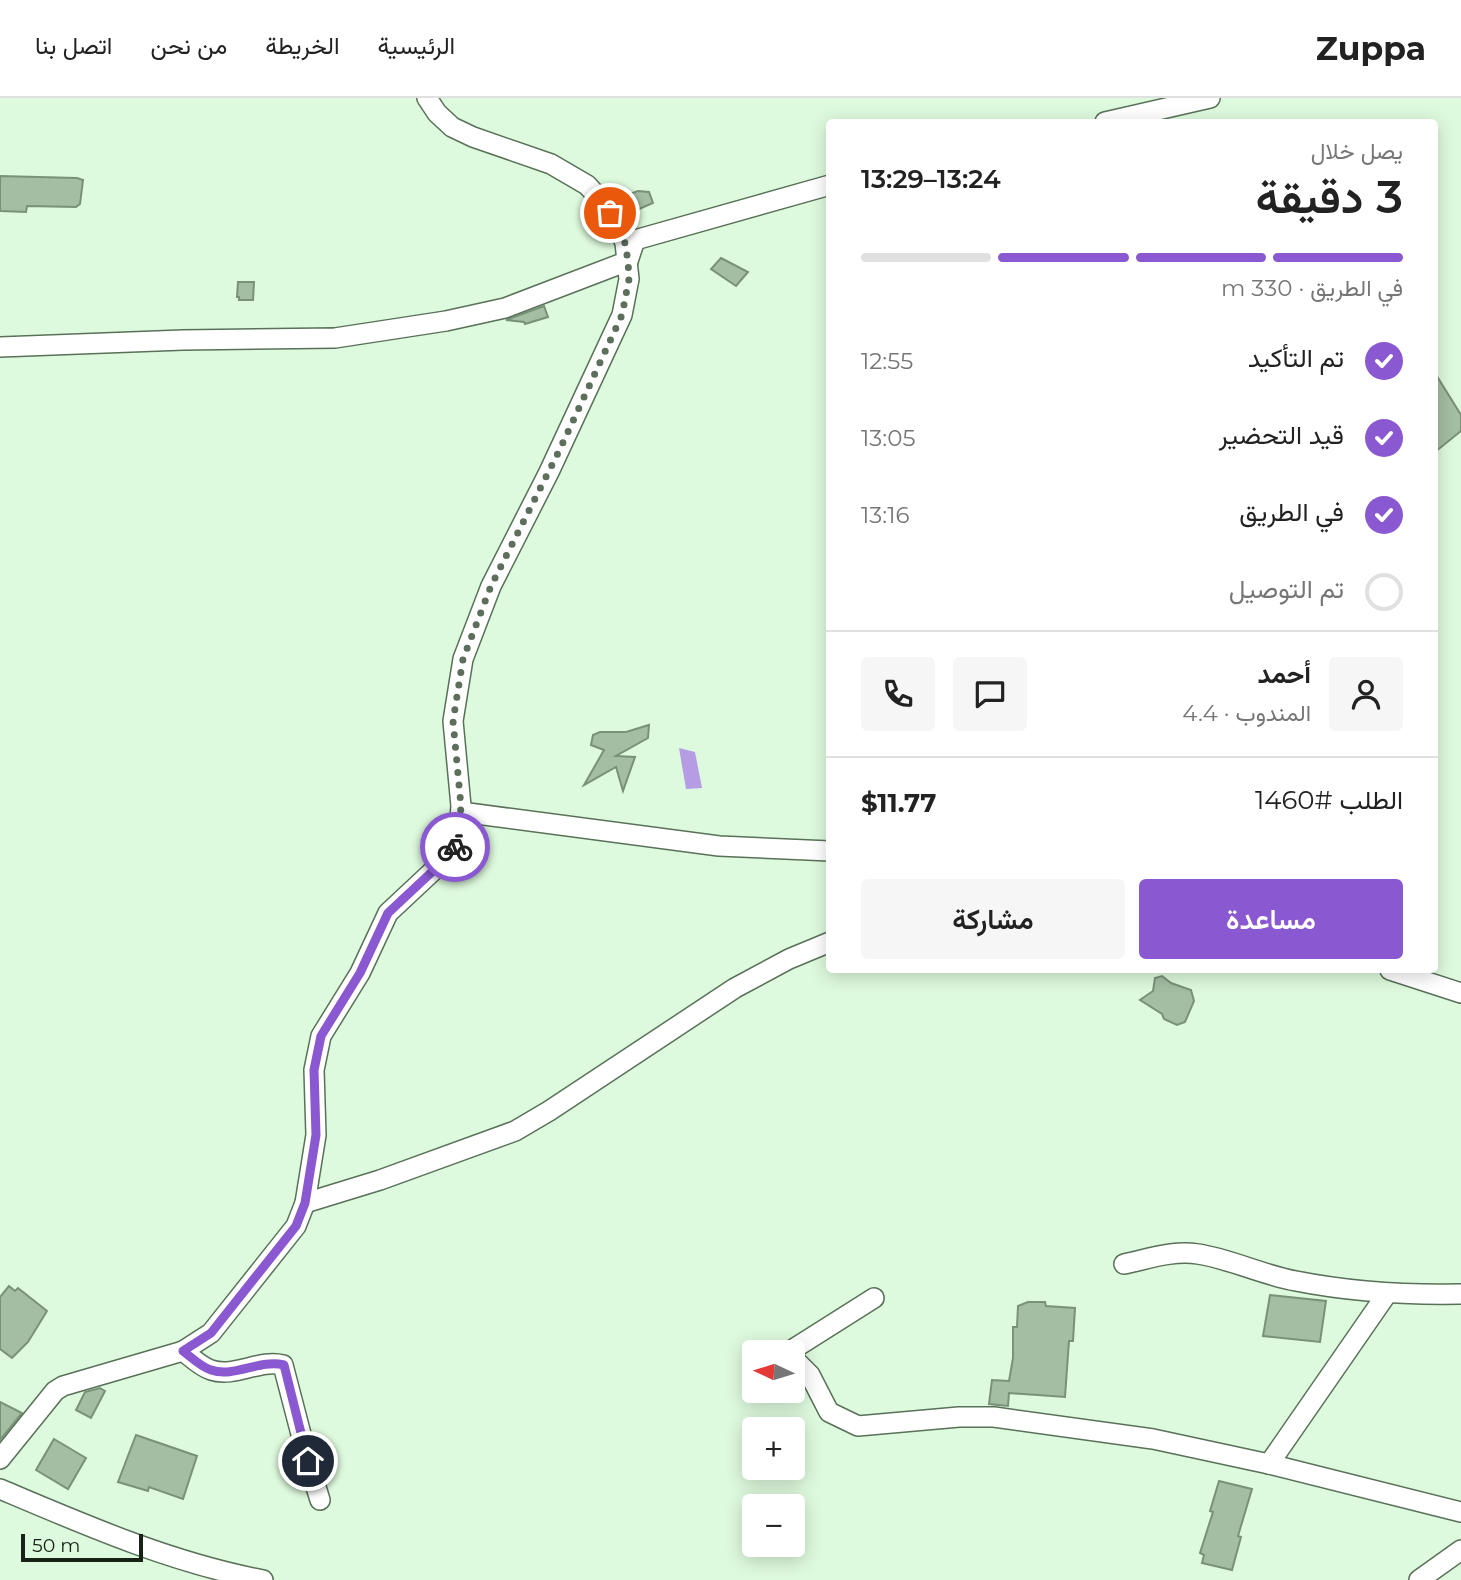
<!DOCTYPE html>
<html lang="ar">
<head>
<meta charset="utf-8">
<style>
	body { margin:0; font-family:Montserrat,Vazirmatn,sans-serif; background:#f6f6f6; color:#222; direction:rtl; height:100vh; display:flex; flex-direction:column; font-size:26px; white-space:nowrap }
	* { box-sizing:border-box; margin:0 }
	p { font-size:23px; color:#767676 }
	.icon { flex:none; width:38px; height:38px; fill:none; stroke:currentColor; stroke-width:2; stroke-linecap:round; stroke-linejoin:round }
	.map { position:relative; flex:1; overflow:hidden; direction:ltr }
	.details { position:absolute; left:826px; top:21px; width:612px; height:854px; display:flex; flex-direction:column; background:#fff; border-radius:7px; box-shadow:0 4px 18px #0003; direction:rtl }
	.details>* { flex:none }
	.needle { width:46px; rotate:274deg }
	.fabs { position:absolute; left:742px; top:1242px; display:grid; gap:14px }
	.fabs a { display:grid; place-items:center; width:63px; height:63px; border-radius:7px; background:#fff; box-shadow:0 4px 18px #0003; font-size:35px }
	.scale { position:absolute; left:21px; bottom:18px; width:122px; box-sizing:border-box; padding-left:7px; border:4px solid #182318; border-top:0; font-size:19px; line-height:24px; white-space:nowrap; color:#182318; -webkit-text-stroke:5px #defade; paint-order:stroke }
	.pin { position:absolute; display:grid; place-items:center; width:60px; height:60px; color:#fff; margin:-30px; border:4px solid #fff; border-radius:50%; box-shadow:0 2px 7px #0007 }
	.courier { position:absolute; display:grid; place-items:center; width:70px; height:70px; margin:-35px; border:5px solid #8a58d1; border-radius:50%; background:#fff; color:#222; box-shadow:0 2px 9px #0007 }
	.head em { font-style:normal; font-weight:600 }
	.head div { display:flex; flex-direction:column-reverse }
	.head { display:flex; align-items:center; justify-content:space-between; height:119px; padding:0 35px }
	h1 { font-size:46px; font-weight:600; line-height:52px }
	.bar { display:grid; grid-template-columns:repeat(4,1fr); gap:10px 7px; align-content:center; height:84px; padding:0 35px }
	.bar i { height:9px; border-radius:5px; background:#e0e0e0 }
	.bar .current { background:#8a58d1 }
	.bar p { grid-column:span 4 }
	.line { display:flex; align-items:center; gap:18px; padding:0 35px; border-top:2px solid #e0e0e0 }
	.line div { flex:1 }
	.round { display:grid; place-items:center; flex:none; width:74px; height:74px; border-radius:7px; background:#f6f6f6 }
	ol { padding:0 35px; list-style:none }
	li { display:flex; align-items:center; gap:21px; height:77px }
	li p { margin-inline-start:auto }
	li .icon { padding:7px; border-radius:50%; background:#8a58d1; color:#fff; stroke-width:4 }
	li:last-child { color:#767676 }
	li i { width:38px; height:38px; border:4px solid #e0e0e0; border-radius:50% }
	.cta { display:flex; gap:14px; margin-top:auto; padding:14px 35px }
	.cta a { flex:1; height:80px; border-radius:7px; background:#8a58d1; color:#fff; font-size:28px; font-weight:600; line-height:80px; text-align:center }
	.cta a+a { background:#f6f6f6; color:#222 }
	header { display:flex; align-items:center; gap:42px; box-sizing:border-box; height:98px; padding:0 35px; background:#fff; border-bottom:2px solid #e0e0e0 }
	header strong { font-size:33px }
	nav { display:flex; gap:38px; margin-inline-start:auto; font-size:24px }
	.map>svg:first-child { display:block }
</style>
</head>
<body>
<header>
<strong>Zuppa</strong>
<nav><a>الرئيسية</a><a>الخريطة</a><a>من نحن</a><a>اتصل بنا</a></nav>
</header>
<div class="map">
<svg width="1461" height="1482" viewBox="0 0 1461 1482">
	<rect width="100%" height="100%" fill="#defade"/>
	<polygon fill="#b59ce3" points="679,650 695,654 702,690 686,691"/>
	<g fill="#a3bea3" stroke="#789278" stroke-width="2">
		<polygon points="0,78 77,80 83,82 80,106 76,109 27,108 26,114 0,113"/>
		<polygon points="638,93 649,94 653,105 637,112 629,96"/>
		<polygon points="721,160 748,174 736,188 711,171"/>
		<polygon points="238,184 254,184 253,202 239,202 239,199 237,199"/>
		<polygon points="544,208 548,219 525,226 524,224 506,222"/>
		<polygon points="1435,275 1461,317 1461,333 1435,354"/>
		<polygon points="649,627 648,640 616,658 635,659 623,693 616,669 584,687 604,652 591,647 593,637 600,634 626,634"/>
		<polygon points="1162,878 1171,885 1191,892 1194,903 1185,924 1177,927 1164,921 1162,916 1140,902 1153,893 1155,880"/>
		<polygon points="9,1188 15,1193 18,1190 47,1213 28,1244 12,1260 0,1251 0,1199"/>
		<polygon points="1270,1197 1326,1203 1320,1244 1263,1238"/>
		<polygon points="1028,1204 1045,1204 1046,1208 1075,1210 1073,1243 1069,1243 1065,1299 1009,1295 1008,1308 989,1306 992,1282 1009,1283 1013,1260 1013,1229 1017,1229 1018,1208"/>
		<polygon points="100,1290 105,1293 91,1320 76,1312 85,1294"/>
		<polygon points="0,1304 22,1315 0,1342"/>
		<polygon points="136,1337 197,1358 183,1401 149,1389 148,1393 118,1384"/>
		<polygon points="54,1341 86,1360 68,1391 36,1372"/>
		<polygon points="1219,1383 1252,1391 1238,1438 1241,1439 1232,1472 1202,1465 1204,1457 1200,1455 1213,1414 1210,1413"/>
	</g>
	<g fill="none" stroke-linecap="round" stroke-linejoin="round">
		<defs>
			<g id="minor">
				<polyline points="1105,24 1210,0"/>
				<polyline points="0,249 183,242 335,240 446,223 505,210 628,163 635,142 830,87"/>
				<polyline points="461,714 719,748 830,753"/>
				<polyline points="1390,872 1461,895"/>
				<polyline points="305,1105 380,1082 515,1033 549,1013 735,890 789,861 830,844"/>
				<path d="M1124,1166C1148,1161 1173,1152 1198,1156C1231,1161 1262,1177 1296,1183C1351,1194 1405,1197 1461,1196"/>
				<path d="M183,1253C191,1259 201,1269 211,1272C235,1280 259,1261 283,1267L308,1363L320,1402"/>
				<polyline points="787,1255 874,1200"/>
				<polyline points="793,1260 810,1277 829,1314 858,1328 959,1319 994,1319 1153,1341 1269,1366 1386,1197"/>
				<polyline points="0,1361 55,1293 63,1288 183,1253 211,1235 296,1128 305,1105 316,1037 314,972 321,938 360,875 388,815 450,757 458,743 461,708 453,623 463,561 491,488 549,374 622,217 629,181 625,145 618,127 600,101 587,87 551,66 473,39 452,29 437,15 427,0"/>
				<polyline points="1269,1366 1461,1414"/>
				<path d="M0,1391C85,1427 172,1465 263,1482"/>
				<polyline points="1419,1482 1461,1452"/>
			</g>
		</defs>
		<use href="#minor" stroke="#587158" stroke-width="22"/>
		<use href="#minor" stroke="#fff" stroke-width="19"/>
	</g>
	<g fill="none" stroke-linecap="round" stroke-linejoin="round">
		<polyline stroke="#5d6e5d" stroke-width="7" stroke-dasharray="0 12.6" points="455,749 458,743 461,708 453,623 463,561 491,488 560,351 622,217 629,181 628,163 625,145 610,115"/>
		<path stroke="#8a58d1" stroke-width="9" d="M308,1363L284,1267C259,1261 235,1280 211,1272C201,1269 191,1259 183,1253L211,1235L296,1128L305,1105L316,1037L314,972L321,938L360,875L388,815L450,757L455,749"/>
	</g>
</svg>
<div class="fabs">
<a><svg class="needle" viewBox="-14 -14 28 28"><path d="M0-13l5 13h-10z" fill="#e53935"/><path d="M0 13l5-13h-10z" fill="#767676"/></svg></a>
<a>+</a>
<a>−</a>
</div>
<div class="scale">50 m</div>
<div class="pin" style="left:610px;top:115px;background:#ea580c"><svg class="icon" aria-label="bag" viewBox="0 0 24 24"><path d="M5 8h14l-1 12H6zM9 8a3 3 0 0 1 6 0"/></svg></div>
<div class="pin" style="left:308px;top:1363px;background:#1f2937"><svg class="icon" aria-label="home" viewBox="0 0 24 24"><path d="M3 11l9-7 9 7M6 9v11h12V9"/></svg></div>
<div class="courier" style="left:455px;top:749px"><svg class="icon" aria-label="bike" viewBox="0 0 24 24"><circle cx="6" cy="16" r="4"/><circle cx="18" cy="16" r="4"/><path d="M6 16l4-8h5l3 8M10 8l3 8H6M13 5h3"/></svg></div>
<section class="details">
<div class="head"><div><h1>3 دقيقة</h1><p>يصل خلال</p></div><em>13:24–13:29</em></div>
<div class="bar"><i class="current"></i><i class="current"></i><i class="current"></i><i></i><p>في الطريق · 330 m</p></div>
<ol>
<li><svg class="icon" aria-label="check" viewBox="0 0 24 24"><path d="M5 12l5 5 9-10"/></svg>تم التأكيد<p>12:55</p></li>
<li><svg class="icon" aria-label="check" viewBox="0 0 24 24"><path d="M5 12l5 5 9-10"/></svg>قيد التحضير<p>13:05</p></li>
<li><svg class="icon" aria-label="check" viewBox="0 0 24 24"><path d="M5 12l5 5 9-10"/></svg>في الطريق<p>13:16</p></li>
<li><i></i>تم التوصيل</li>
</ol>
<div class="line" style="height:126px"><a class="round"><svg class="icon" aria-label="person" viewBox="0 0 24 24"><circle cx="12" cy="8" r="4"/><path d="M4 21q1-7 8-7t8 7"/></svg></a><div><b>أحمد</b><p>المندوب · 4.4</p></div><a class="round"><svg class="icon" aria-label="chat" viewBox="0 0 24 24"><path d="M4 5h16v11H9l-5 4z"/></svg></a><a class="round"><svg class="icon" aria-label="phone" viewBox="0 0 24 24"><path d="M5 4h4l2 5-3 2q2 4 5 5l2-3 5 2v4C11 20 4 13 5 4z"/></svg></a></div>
<div class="line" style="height:91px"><div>الطلب #1460</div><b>$11.77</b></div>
<div class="cta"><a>مساعدة</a><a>مشاركة</a></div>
</section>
</div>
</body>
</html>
